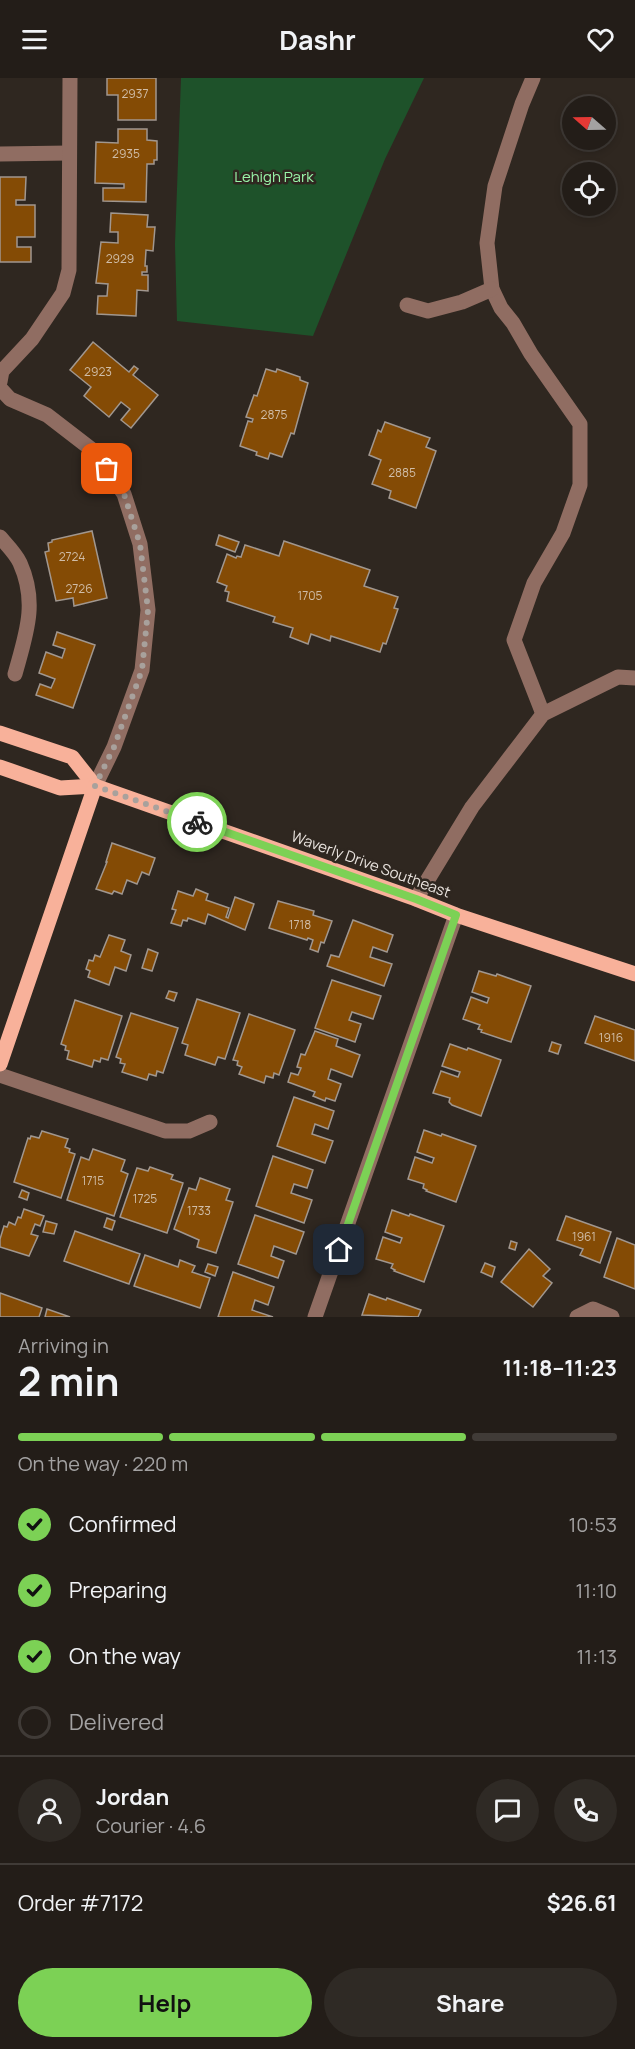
<!DOCTYPE html>
<html lang="en">
<head>
<meta charset="utf-8">
<style>
	body { margin:0; font-family:Manrope,sans-serif; background:#2f2a25; color:#f1f3f6; height:100vh; display:flex; flex-direction:column; font-size:22px; white-space:nowrap }
	* { box-sizing:border-box; margin:0 }
	p { font-size:20px; color:#a3a2a2 }
	.icon { flex:none; width:33px; height:33px; fill:none; stroke:currentColor; stroke-width:2; stroke-linecap:round; stroke-linejoin:round }
	.map { position:relative; height:1239px; overflow:hidden }
	.side { display:flex; flex-direction:column; background:#231d18; flex:1 }
	.side>* { flex:none }
	.needle { width:39px; rotate:290deg }
	.tools { position:absolute; left:562px; top:18px; display:grid; gap:12px }
	.tools a { display:grid; place-items:center; width:54px; height:54px; border-radius:50%; background:#231d18; box-shadow:0 3px 9px #0003,0 0 0 2px #403b37; font-size:30px }
	.pin { position:absolute; display:grid; place-items:center; width:51px; height:51px; color:#fff; margin:-26px; border-radius:12px; box-shadow:0 3px 9px #0006 }
	.courier { position:absolute; display:grid; place-items:center; width:60px; height:60px; margin:-30px; border:4px solid #7cd155; border-radius:50%; background:#fff; color:#222; box-shadow:0 2px 8px #0007 }
	.head em { font-style:normal; font-weight:700 }
	.head div { display:flex; flex-direction:column-reverse }
	.head { display:flex; align-items:center; justify-content:space-between; height:102px; padding:0 18px }
	h1 { font-size:39px; font-weight:700; line-height:45px }
	.bar { display:grid; grid-template-columns:repeat(4,1fr); gap:9px 6px; align-content:center; height:72px; padding:0 18px }
	.bar i { height:8px; border-radius:4px; background:#403b37 }
	.bar .current { background:#7cd155 }
	.bar p { grid-column:span 4 }
	.line { display:flex; align-items:center; gap:15px; padding:0 18px; border-top:2px solid #403b37 }
	.line div { flex:1 }
	.round { display:grid; place-items:center; flex:none; width:63px; height:63px; border-radius:32px; background:#2f2a25 }
	ol { padding:0 18px; list-style:none }
	li { display:flex; align-items:center; gap:18px; height:66px }
	li p { margin-inline-start:auto }
	li .icon { padding:6px; border-radius:50%; background:#7cd155; color:#111; stroke-width:4 }
	li:last-child { color:#a3a2a2 }
	li i { width:33px; height:33px; border:3px solid #403b37; border-radius:50% }
	.button { display:flex; gap:12px; margin-top:auto; padding:12px 18px }
	.button a { flex:1; height:69px; border-radius:36px; background:#7cd155; color:#111; font-size:24px; font-weight:700; line-height:69px; text-align:center }
	.button a+a { background:#2f2a25; color:#f1f3f6 }
	header { display:flex; justify-content:space-between; align-items:center; height:78px; padding:0 18px; background:#231d18; font-size:27px; font-weight:700 }
	.map>svg:first-child { display:block }
</style>
</head>
<body>
<header><svg class="icon" aria-label="menu" viewBox="0 0 24 24"><path d="M4 6h16M4 12h16M4 18h16"/></svg>Dashr<svg class="icon" aria-label="heart" viewBox="0 0 24 24"><path d="M12 20l-8-8c-3-5 5-10 8-4 3-6 11-1 8 4z"/></svg></header>
<div class="map">
<svg width="635" height="1239" viewBox="0 0 635 1239">
	<rect width="100%" height="100%" fill="#2f2720"/>
	<polygon fill="#1e522a" points="181,0 424,0 385,81 313,258 177,243 175,166"/>
	<g fill="#844b05" stroke="#a1978f" stroke-width="1.5">
		<polygon points="107,0 156,0 156,42 118,42 118,17 107,17"/>
		<polygon points="118,51 147,51 147,62 157,63 157,82 154,82 154,86 147,86 146,124 103,123 103,110 124,110 124,106 95,105 96,64 118,65"/>
		<polygon points="0,99 26,99 25,122 16,122 16,127 35,127 35,159 17,159 17,169 31,169 31,184 0,184"/>
		<polygon points="111,135 148,137 147,149 155,149 153,173 146,172 145,188 147,188 147,194 142,194 142,197 148,197 148,213 137,212 136,238 97,236 98,218 107,218 108,206 96,205 101,164 118,165 118,154 110,154"/>
		<polygon points="93,264 129,294 134,288 138,291 133,297 158,317 131,350 121,342 130,331 121,324 109,339 84,318 91,309 70,292"/>
		<polygon points="266,291 276,294 277,291 300,299 300,302 308,305 294,356 291,355 282,379 270,375 268,381 256,377 257,374 240,368 248,343 252,344 253,341 246,339 254,317 257,318"/>
		<polygon points="385,344 430,360 426,369 436,373 416,430 389,420 391,413 372,406 381,382 369,377 378,352 381,354"/>
		<polygon points="92,453 107,520 74,528 73,520 56,523 45,474 49,473 48,465 52,464 52,462"/>
		<polygon points="219,457 239,464 235,474 216,467"/>
		<polygon points="284,463 370,492 364,508 398,519 394,530 398,531 386,566 383,565 380,574 331,558 330,563 311,556 308,566 290,559 293,550 273,544 275,539 227,523 229,514 225,513 227,508 217,504 227,476 236,480 237,478 241,479 245,467 279,478"/>
		<polygon points="57,554 95,567 73,630 36,617 40,606 51,610 55,601 39,595 46,574 62,580 65,571 53,567"/>
		<polygon points="112,765 155,780 149,797 142,794 137,806 127,802 122,816 114,813 112,816 96,811 107,784 106,784"/>
		<polygon points="196,811 208,816 206,822 229,830 226,839 228,840 235,819 254,826 245,852 208,836 205,846 188,840 187,843 183,842 181,848 171,845 176,832 172,831 178,813 193,818"/>
		<polygon points="278,823 314,833 313,837 332,843 324,865 321,864 318,874 310,871 313,862 308,860 307,862 269,850"/>
		<polygon points="353,842 393,857 387,874 373,869 370,879 392,886 384,908 327,888 331,877 339,879"/>
		<polygon points="109,857 125,862 121,873 131,877 126,893 115,889 109,907 88,899 90,893 86,891 89,882 93,883 95,877 100,879"/>
		<polygon points="148,871 158,875 152,893 142,890"/>
		<polygon points="479,893 496,898 497,896 531,908 511,964 481,954 482,952 478,951 480,947 463,941 471,919 487,925 489,920 472,914"/>
		<polygon points="332,902 381,918 373,941 352,934 349,942 361,946 355,964 315,950"/>
		<polygon points="169,913 177,915 174,923 166,920"/>
		<polygon points="197,921 240,935 225,981 218,979 215,987 185,977 188,967 182,965"/>
		<polygon points="75,922 122,938 108,982 101,980 100,984 94,982 92,989 67,981 69,973 65,972 66,968 61,966"/>
		<polygon points="131,935 178,950 163,995 157,993 156,998 149,996 147,1002 122,994 125,986 120,985 121,981 116,979"/>
		<polygon points="249,936 295,952 279,997 274,995 273,1000 266,998 264,1005 239,996 242,989 237,987 238,983 233,982"/>
		<polygon points="595,938 635,952 635,983 585,965"/>
		<polygon points="315,953 338,961 336,968 360,977 352,999 331,991 328,1001 341,1006 335,1023 326,1020 325,1023 313,1018 315,1014 288,1004 291,995 298,997 301,990 297,989 301,976 305,977"/>
		<polygon points="552,964 561,967 558,976 549,973"/>
		<polygon points="450,966 467,972 468,970 501,982 481,1038 452,1027 449,1024 450,1020 433,1015 441,993 458,999 460,994 442,988"/>
		<polygon points="294,1019 334,1033 328,1051 315,1046 312,1056 333,1063 325,1085 277,1068"/>
		<polygon points="424,1052 441,1058 442,1056 476,1068 456,1124 426,1113 427,1112 423,1110 424,1106 408,1101 415,1079 432,1085 434,1080 417,1074"/>
		<polygon points="42,1053 68,1061 65,1069 70,1071 69,1074 75,1076 61,1120 14,1104 28,1060 30,1061 31,1058 39,1060"/>
		<polygon points="93,1071 125,1082 121,1093 128,1096 114,1138 67,1122 81,1079 89,1082"/>
		<polygon points="273,1078 313,1092 307,1110 294,1106 291,1115 312,1122 304,1145 256,1128"/>
		<polygon points="150,1089 173,1097 171,1101 183,1105 167,1155 120,1139 137,1090 148,1093"/>
		<polygon points="200,1100 230,1111 226,1122 233,1124 216,1175 197,1169 199,1162 174,1151 189,1110 196,1112"/>
		<polygon points="22,1112 29,1115 27,1122 19,1119"/>
		<polygon points="24,1131 44,1138 40,1148 35,1146 31,1156 38,1158 29,1178 0,1169 0,1161 4,1148 7,1149 9,1144 15,1147 18,1139 21,1140"/>
		<polygon points="392,1132 409,1138 410,1136 444,1148 424,1204 394,1193 395,1192 391,1190 393,1186 376,1181 383,1159 400,1165 402,1160 385,1154"/>
		<polygon points="255,1137 304,1154 296,1176 274,1168 271,1178 284,1183 278,1200 238,1186"/>
		<polygon points="566,1138 611,1154 600,1185 580,1177 583,1171 557,1162"/>
		<polygon points="107,1140 115,1143 112,1152 104,1149"/>
		<polygon points="46,1143 57,1146 54,1156 43,1154"/>
		<polygon points="75,1153 140,1176 129,1206 64,1183"/>
		<polygon points="617,1160 635,1167 635,1211 604,1199"/>
		<polygon points="511,1163 517,1165 515,1172 509,1170"/>
		<polygon points="529,1171 550,1191 543,1198 552,1205 533,1229 501,1204"/>
		<polygon points="145,1177 178,1189 180,1182 195,1188 192,1194 210,1200 200,1230 134,1208"/>
		<polygon points="485,1185 495,1189 492,1199 481,1194"/>
		<polygon points="208,1186 218,1189 215,1198 205,1194"/>
		<polygon points="233,1194 274,1209 268,1227 255,1222 252,1232 273,1239 218,1239"/>
		<polygon points="0,1215 42,1230 39,1239 0,1239"/>
		<polygon points="369,1216 386,1222 387,1220 421,1232 418,1239 362,1237"/>
		<polygon points="47,1231 70,1239 45,1239"/>
	</g>
	<g fill="none" stroke-linecap="round" stroke-linejoin="round">
		<g stroke="#906d62" stroke-width="15">
			<polyline points="533,0 522,26 495,108 487,165 492,211 501,230 513,245 531,276 580,346 580,407 563,455 534,505 514,562 543,636"/>
			<polyline points="0,76 69,75"/>
			<polyline points="407,227 428,233 462,224 492,211"/>
			<polyline points="0,304 2,293 32,261 63,215 69,192 70,0"/>
			<polyline points="0,310 10,321 47,337 95,374 124,416 140,466 148,532 142,592 114,669 95,708"/>
			<path d="M0,459C7,467 16,476 20,485C38,525 26,556 15,596"/>
			<polyline points="416,821 472,729 543,636 618,599 635,600"/>
			<polyline points="0,997 165,1053 189,1053 210,1044"/>
			<polyline points="315,1239 456,837"/>
			<polyline points="577,1239 593,1231 612,1239"/>
		</g>
		<g stroke="#f8b19a" stroke-width="15">
			<polyline points="0,655 72,679 95,708"/>
			<polyline points="0,689 60,710 95,708 416,821 456,837 635,896"/>
			<polyline points="0,986 95,708"/>
		</g>
	</g>
	<g fill="none" stroke-linecap="round" stroke-linejoin="round">
		<polyline stroke="#a8a19c" stroke-width="6" stroke-dasharray="0 10.8" points="107,391 124,416 140,466 148,532 142,592 114,669 95,708 197,744"/>
		<polyline stroke="#7cd155" stroke-width="8" points="197,744 416,821 456,837 339,1172"/>
	</g>
	<g text-anchor="middle" dominant-baseline="central" stroke-width="5" stroke-linejoin="round" paint-order="stroke">
		<g font-size="12" fill="#d0bda8">
			<text x="135" y="15">2937</text>
			<text x="126" y="75">2935</text>
			<text x="120" y="180">2929</text>
			<text x="98" y="293">2923</text>
			<text x="274" y="336">2875</text>
			<text x="402" y="394">2885</text>
			<text x="72" y="478">2724</text>
			<text x="79" y="510">2726</text>
			<text x="310" y="517">1705</text>
			<text x="300" y="846">1718</text>
			<text x="611" y="959">1916</text>
			<text x="93" y="1102">1715</text>
			<text x="145" y="1120">1725</text>
			<text x="199" y="1132">1733</text>
			<text x="584" y="1158">1961</text>
		</g>
		<g font-size="15" fill="#99f5a9" stroke="#2f2720">
			<text x="274" y="98">Lehigh Park</text>
		</g>
		<g font-size="15" fill="#e9e3de" stroke="#2f2720">
			<text transform="translate(371 786) rotate(20)">Waverly Drive Southeast</text>
		</g>
	</g>
</svg>
<div class="tools">
<a><svg class="needle" viewBox="-14 -14 28 28"><path d="M0-13l5 13h-10z" fill="#e53935"/><path d="M0 13l5-13h-10z" fill="#a3a2a2"/></svg></a>
<a><svg class="icon" aria-label="locate" viewBox="0 0 24 24"><circle cx="12" cy="12" r="6"/><path d="M12 2v4M12 18v4M2 12h4M18 12h4"/></svg></a>
</div>
<div class="pin" style="left:107px;top:391px;background:#ea580c"><svg class="icon" aria-label="bag" viewBox="0 0 24 24"><path d="M5 8h14l-1 12H6zM9 8a3 3 0 0 1 6 0"/></svg></div>
<div class="pin" style="left:339px;top:1172px;background:#1f2937"><svg class="icon" aria-label="home" viewBox="0 0 24 24"><path d="M3 11l9-7 9 7M6 9v11h12V9"/></svg></div>
<div class="courier" style="left:197px;top:744px"><svg class="icon" aria-label="bike" viewBox="0 0 24 24"><circle cx="6" cy="16" r="4"/><circle cx="18" cy="16" r="4"/><path d="M6 16l4-8h5l3 8M10 8l3 8H6M13 5h3"/></svg></div>
</div>
<section class="side">
<div class="head"><div><h1>2 min</h1><p>Arriving in</p></div><em>11:18–11:23</em></div>
<div class="bar"><i class="current"></i><i class="current"></i><i class="current"></i><i></i><p>On the way · 220 m</p></div>
<ol>
<li><svg class="icon" aria-label="check" viewBox="0 0 24 24"><path d="M5 12l5 5 9-10"/></svg>Confirmed<p>10:53</p></li>
<li><svg class="icon" aria-label="check" viewBox="0 0 24 24"><path d="M5 12l5 5 9-10"/></svg>Preparing<p>11:10</p></li>
<li><svg class="icon" aria-label="check" viewBox="0 0 24 24"><path d="M5 12l5 5 9-10"/></svg>On the way<p>11:13</p></li>
<li><i></i>Delivered</li>
</ol>
<div class="line" style="height:108px"><a class="round"><svg class="icon" aria-label="person" viewBox="0 0 24 24"><circle cx="12" cy="8" r="4"/><path d="M4 21q1-7 8-7t8 7"/></svg></a><div><b>Jordan</b><p>Courier · 4.6</p></div><a class="round"><svg class="icon" aria-label="chat" viewBox="0 0 24 24"><path d="M4 5h16v11H9l-5 4z"/></svg></a><a class="round"><svg class="icon" aria-label="phone" viewBox="0 0 24 24"><path d="M5 4h4l2 5-3 2q2 4 5 5l2-3 5 2v4C11 20 4 13 5 4z"/></svg></a></div>
<div class="line" style="height:78px"><div>Order #7172</div><b>$26.61</b></div>
<div class="button"><a>Help</a><a>Share</a></div>
</section>
</body>
</html>
